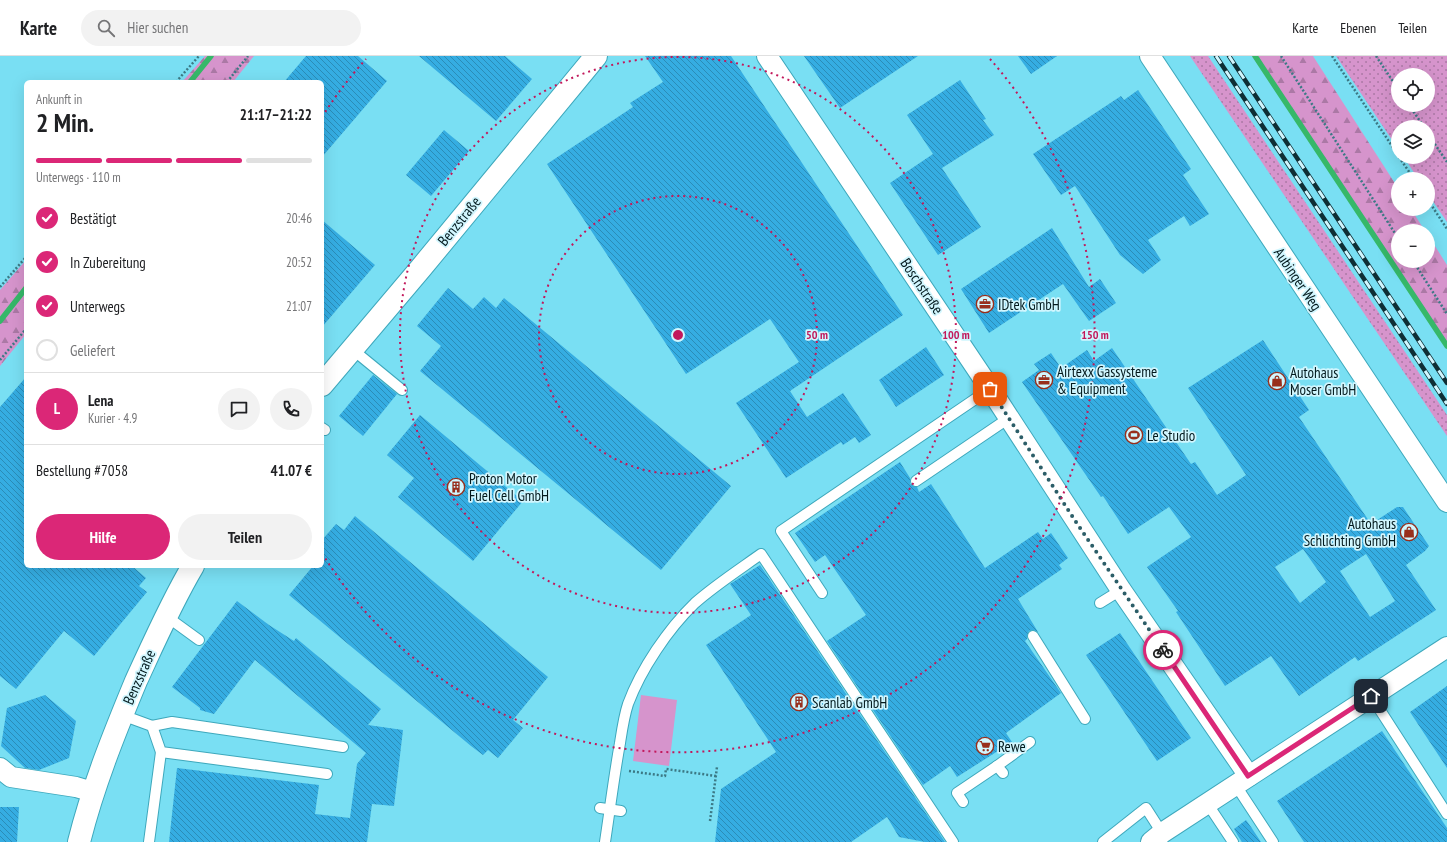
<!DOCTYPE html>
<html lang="de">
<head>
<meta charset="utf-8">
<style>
	body { margin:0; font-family:"PT Sans Narrow",sans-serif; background:#f2f2f2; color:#202124; height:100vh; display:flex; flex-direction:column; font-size:15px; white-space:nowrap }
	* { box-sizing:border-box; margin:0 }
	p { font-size:13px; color:#757577 }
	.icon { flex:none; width:22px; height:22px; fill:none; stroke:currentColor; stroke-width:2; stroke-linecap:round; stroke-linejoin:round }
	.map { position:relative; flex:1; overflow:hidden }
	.sheet { position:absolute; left:24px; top:24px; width:300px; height:488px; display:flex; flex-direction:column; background:#fff; border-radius:6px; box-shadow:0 4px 16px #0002 }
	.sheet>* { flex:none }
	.buttons { position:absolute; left:1391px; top:12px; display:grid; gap:8px }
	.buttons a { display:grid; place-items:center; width:44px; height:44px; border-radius:50%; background:#fff; box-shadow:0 4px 16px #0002; font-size:20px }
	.pin { position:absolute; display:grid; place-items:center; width:34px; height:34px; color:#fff; margin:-17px; border-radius:8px; box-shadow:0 2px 6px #0006 }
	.courier { position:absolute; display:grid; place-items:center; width:40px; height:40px; margin:-20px; border:3px solid #db2777; border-radius:50%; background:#fff; color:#222; box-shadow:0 1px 5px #0007 }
	.overview em { font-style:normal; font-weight:600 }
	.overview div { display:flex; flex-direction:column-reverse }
	.overview { display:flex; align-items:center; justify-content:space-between; height:68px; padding:0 12px }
	h1 { font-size:26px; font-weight:600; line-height:30px }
	.bar { display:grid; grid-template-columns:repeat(4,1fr); gap:6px 4px; align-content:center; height:48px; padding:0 12px }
	.bar i { height:5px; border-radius:3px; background:#e0e0e0 }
	.bar .selected { background:#db2777 }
	.bar p { grid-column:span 4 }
	.line { display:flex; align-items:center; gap:10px; padding:0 12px; border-top:1px solid #e0e0e0 }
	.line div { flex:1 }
	.round { display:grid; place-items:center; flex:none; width:42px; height:42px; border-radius:21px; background:#f2f2f2 }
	ol { padding:0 12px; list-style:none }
	li { display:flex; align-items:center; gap:12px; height:44px }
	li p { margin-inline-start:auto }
	li .icon { padding:4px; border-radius:50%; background:#db2777; color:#fff; stroke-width:4 }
	li:last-child { color:#757577 }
	li i { width:22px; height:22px; border:2px solid #e0e0e0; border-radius:50% }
	.action { display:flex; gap:8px; margin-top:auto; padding:8px 12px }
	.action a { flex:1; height:46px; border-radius:24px; background:#db2777; color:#fff; font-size:16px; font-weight:600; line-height:46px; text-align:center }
	.action a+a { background:#f2f2f2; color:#202124 }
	header { display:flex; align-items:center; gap:24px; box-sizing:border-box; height:56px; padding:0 20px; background:#fff; border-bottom:1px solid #e0e0e0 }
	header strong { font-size:19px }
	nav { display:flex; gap:22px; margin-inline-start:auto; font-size:14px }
	.search { width:280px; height:36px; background:#f2f2f2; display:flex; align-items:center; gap:10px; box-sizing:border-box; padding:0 14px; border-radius:22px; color:#757577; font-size:15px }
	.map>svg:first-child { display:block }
</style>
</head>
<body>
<header>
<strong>Karte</strong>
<div class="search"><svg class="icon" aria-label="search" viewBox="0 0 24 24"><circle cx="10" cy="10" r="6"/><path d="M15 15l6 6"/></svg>Hier suchen</div>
<nav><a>Karte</a><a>Ebenen</a><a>Teilen</a></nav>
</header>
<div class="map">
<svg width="1447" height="786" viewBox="0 0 1447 786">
	<defs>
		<pattern id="grass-dots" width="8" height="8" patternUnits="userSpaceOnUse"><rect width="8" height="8" fill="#d694cc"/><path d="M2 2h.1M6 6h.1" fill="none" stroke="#ab78a5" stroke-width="1.8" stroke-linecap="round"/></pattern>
		<pattern id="forest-firs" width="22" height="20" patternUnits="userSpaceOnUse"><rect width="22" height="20" fill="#d694cc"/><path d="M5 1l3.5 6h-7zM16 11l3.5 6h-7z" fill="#ab78a5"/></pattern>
		<pattern id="building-back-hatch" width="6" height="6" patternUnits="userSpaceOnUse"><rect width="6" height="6" fill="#35ade2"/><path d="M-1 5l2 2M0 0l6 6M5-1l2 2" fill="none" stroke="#2b8cb7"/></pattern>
	</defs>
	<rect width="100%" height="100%" fill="#79dff3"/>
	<g fill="url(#grass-dots)" fill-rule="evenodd">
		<polygon points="1190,0 1208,0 1447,359 1447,380"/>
		<path d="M1336,0H1447V166L1428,138V123H1418L1404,101H1428V71H1398V93ZM1398,19H1428V49H1398Z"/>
	</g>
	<g fill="url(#forest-firs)">
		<polygon points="205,0 254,0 233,26 182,26"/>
		<polygon points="1252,0 1313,0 1398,132 1398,153 1411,153 1425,175 1398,175 1398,205 1428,205 1428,179 1447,209 1447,291"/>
		<polygon points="26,204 26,278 0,310 0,234"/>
	</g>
	<polygon fill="#d694cc" points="641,639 677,644 669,710 633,705"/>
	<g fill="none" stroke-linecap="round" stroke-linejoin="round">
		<g stroke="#36b869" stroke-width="5.5">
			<polyline points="1255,0 1447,290"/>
			<polyline points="190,26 211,0"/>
			<polyline points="0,265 26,232"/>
		</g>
	</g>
	<g fill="url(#building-back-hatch)" fill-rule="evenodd">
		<polygon points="306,0 358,0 387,25 322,101 322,26 284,26"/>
		<polygon points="419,0 505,0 532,23 496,65"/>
		<polygon points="645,0 731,0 903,259 790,335 807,361 843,337 871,379 859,387 855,381 843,389 841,386 786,422 736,347 799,306 770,263 686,318 547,108 633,51 630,47 663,26"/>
		<polygon points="804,0 918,0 840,52"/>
		<polygon points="1018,0 1057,0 1031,18"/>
		<polygon points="960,24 986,63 983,64 994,79 942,112 981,171 938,199 890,127 933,98 907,59"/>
		<polygon points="1138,34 1191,113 1183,119 1209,158 1190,170 1184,160 1148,184 1161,204 1143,218 1120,199 1075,130 1061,139 1033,98 1121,40 1124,44"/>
		<polygon points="444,74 469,95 431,140 406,119"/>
		<polygon points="322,164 375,209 322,271"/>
		<polygon points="1052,172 1089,231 1100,223 1116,247 1089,265 1063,228 989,277 961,233"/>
		<polygon points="448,232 473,253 484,241 496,252 504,242 731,430 661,514 420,315 441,290 417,270"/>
		<path d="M1263,284L1309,354L1299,361L1371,468L1397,451H1403L1429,490L1425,495L1406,509L1436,554L1358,605L1355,601L1299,640L1271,600L1225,630L1176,556L1178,555L1147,511L1191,481L1169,451L1128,478L1103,440L1101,441L1022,326L1039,314L1034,308L1051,297L1061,312L1087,294L1094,305L1112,292L1191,408L1195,406L1217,439L1246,419L1188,332ZM1303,493L1326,526L1300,547L1275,511ZM1366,498L1395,545L1370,561L1340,515Z"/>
		<polygon points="926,291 944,319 896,351 879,324"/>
		<polygon points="373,319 397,338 363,380 339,360"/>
		<polygon points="26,321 26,510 132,510 146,522 139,530 147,536 94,600 64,575 16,633 0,620 0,351"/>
		<polygon points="420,359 523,445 473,505 398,441 414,422 387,399"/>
		<polygon points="900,406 910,422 910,428 917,431 919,436 931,428 985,512 1038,476 1043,483 1051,477 1068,502 1059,509 1062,513 1018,543 1038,576 1033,574 1029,575 1027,580 1027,583 1025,585 1061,637 1006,677 1012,686 957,721 950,710 923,729 827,585 866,559 825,499 815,506 795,477"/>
		<polygon points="355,460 548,621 513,664 523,672 498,702 488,694 483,699 471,690 289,539 313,510 322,510 322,484 336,468 344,474"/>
		<polygon points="760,509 945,786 925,786 899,781 887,761 851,786 715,786 721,733 776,696 706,589 751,559 730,528"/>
		<polygon points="237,545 269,569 294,585 296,582 381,653 368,669 403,674 394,750 372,748 367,786 169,786 177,712 319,729 315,758 350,762 357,708 366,697 255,604 214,658 200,654 200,652 172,631"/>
		<polygon points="1120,577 1191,682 1157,705 1086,599"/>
		<polygon points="1447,630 1447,712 1410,656"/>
		<polygon points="45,639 76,665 69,702 39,714 25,712 1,690 7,652"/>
		<polygon points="1382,675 1447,772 1447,786 1304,786 1277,745"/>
		<polygon points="0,751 19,751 17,786 0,786"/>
		<polygon points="1246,764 1251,771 1261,786 1242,786 1238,780 1234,773"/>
	</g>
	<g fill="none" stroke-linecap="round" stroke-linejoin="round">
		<defs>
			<g id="service">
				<polyline points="352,293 402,334"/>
				<polyline points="322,372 325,374"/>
				<polyline points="916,425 1009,362"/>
				<polyline points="822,537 781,475 990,333"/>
				<polyline points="1100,547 1121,534"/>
				<polyline points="166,560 199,584"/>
				<polyline points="1033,580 1085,663"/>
				<polyline points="1371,640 1447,758"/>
				<polyline points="122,659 152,670 161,696 327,718"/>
				<polyline points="152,670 172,666 343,691"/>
				<polyline points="997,710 1030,686"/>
				<polyline points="1235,728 1273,786"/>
				<polyline points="963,746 957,737 997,710 1003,717"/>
				<polyline points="1207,747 1233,786"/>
				<polyline points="600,752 621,755"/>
				<polyline points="149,786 161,696"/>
				<path d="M605,786C610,753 614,720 620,687C622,674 624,660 628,648C641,613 668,573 695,547C714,530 740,513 761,498L953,786"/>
				<polyline points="1103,786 1146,752 1162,777"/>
			</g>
			<g id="minor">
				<polyline points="767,0 985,325 1121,534 1249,720"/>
				<polyline points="1150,0 1447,446"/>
				<polyline points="0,712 11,721 76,731 93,736"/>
				<polyline points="1151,786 1162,777 1447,591"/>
			</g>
			<g id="tertiary">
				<polyline points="322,329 421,212 596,0"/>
				<path d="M79,786C93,730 114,678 136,625C154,586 171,547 193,510"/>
			</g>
		</defs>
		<use href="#service" stroke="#3ea8bc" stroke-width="12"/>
		<use href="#minor" stroke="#3ea8bc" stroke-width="22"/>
		<use href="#tertiary" stroke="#3ea8bc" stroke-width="24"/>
		<g stroke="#3c7985" stroke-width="2.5" stroke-dasharray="2 2" stroke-linecap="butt">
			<polyline points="1281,0 1398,182"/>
			<polyline points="1332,0 1398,99"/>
			<polyline points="1376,0 1398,33"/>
			<polyline points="176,26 199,0"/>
			<polyline points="227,26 248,0"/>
			<polyline points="1409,49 1424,71"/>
			<polyline points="1428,78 1447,106"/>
			<polyline points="1399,101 1414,123"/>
			<polyline points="1428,144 1447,173"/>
			<polyline points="1413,205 1447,258"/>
			<polyline points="0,231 26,201"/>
			<polyline points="0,304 26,273"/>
			<polyline points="629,715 665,720 666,713 716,720"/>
			<polyline points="710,765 717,711"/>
		</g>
		<use href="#service" stroke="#fff" stroke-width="10"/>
		<use href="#minor" stroke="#fff" stroke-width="20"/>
		<use href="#tertiary" stroke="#fff" stroke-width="22"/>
		<defs>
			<g id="rail">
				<polyline points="1216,0 1447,348"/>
				<polyline points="1229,0 1447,327"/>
			</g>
		</defs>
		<use href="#rail" stroke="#0f2e34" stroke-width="4.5"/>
		<use href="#rail" stroke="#d1f6fe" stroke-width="3" stroke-dasharray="9" stroke-linecap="butt"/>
	</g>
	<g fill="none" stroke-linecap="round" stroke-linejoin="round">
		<polyline stroke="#2c5e68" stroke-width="4" stroke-dasharray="0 7.2" points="990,333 1076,466 1163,594"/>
		<polyline stroke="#db2777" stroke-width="5" points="1163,594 1248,720 1371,640"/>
	</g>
	<g fill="none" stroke="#c2185b" stroke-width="2" stroke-dasharray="2 4">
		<circle cx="678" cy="279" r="139"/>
		<circle cx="678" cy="279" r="278"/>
		<path d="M322 61A417 417 0 0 1 366 3M990 3A417 417 0 1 1 322 497"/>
	</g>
	<defs>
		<symbol id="office-ring" viewBox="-11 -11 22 22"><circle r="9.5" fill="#d1f6fe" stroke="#982f1c" stroke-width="1.5"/><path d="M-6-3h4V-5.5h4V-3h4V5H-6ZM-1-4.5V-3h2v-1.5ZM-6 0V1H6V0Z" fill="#982f1c"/></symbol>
		<symbol id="shop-ring" viewBox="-11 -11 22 22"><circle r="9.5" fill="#d1f6fe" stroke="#982f1c" stroke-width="1.5"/><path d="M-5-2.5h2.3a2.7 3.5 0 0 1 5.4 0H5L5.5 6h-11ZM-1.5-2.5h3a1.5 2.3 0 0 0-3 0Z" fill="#982f1c"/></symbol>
		<symbol id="stadium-ring" viewBox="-11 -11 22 22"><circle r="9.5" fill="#d1f6fe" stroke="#982f1c" stroke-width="1.5"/><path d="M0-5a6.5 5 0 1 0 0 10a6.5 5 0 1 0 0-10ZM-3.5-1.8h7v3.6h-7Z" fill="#982f1c"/></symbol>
		<symbol id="building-ring" viewBox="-11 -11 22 22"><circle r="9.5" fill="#d1f6fe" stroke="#982f1c" stroke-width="1.5"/><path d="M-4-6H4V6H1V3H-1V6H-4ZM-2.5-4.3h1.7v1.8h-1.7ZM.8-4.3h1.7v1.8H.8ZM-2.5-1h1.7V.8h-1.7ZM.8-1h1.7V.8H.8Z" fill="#982f1c"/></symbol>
		<symbol id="supermarket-ring" viewBox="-11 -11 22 22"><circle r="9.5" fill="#d1f6fe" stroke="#982f1c" stroke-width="1.5"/><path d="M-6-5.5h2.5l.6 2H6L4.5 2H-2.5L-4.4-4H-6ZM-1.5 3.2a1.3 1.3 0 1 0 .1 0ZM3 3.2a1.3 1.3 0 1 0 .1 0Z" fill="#982f1c"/></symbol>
	</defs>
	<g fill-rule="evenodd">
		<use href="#office-ring" x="975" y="238" width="20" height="20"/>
		<use href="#office-ring" x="1034" y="314" width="20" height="20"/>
		<use href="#shop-ring" x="1267" y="315" width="20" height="20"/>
		<use href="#stadium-ring" x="1124" y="369" width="20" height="20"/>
		<use href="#building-ring" x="446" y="421" width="20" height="20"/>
		<use href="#shop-ring" x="1399" y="466" width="20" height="20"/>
		<use href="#building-ring" x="789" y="636" width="20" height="20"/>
		<use href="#supermarket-ring" x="975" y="680" width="20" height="20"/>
	</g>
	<g text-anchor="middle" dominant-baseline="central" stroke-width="3.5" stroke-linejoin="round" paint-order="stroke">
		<g font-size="15" fill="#03191d" stroke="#d1f6fe">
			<text transform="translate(459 165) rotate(-51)">Benzstraße</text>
			<text transform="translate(1298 223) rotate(56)">Aubinger Weg</text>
			<text transform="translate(922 230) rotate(56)">Boschstraße</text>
			<text transform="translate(139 621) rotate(-66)">Benzstraße</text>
		</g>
		<g font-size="15" fill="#03191d" stroke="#d1f6fe" text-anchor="start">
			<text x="998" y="248">IDtek GmbH</text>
			<text x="1057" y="315">Airtexx Gassysteme<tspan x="1057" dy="17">&amp; Equipment</tspan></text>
			<text x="1290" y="316">Autohaus<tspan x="1290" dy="17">Moser GmbH</tspan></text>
			<text x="1147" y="379">Le Studio</text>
			<text x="469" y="422">Proton Motor<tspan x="469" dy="17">Fuel Cell GmbH</tspan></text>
			<text x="1396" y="467" text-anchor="end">Autohaus<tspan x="1396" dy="17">Schlichting GmbH</tspan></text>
			<text x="812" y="646">Scanlab GmbH</text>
			<text x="998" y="690">Rewe</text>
		</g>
	</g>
	<circle cx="678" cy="279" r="6" fill="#c2185b" stroke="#d1f6fe" stroke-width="2"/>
	<g font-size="12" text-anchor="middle" font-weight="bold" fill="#c2185b" stroke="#d1f6fe" stroke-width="3.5" stroke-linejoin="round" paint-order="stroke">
		<text x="817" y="283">50 m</text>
		<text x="956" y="283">100 m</text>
		<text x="1095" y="283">150 m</text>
	</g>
</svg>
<div class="buttons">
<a><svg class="icon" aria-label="locate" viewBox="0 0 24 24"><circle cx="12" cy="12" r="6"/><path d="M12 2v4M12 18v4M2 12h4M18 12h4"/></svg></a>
<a><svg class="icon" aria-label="layers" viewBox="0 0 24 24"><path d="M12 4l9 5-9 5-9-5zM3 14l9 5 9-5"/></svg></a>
<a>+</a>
<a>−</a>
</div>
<div class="pin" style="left:990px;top:333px;background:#ea580c"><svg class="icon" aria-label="bag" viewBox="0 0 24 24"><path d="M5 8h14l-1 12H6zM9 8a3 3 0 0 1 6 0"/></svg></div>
<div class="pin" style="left:1371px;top:640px;background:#1f2937"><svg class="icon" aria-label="home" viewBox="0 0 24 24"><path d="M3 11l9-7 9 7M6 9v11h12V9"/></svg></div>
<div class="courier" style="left:1163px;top:594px"><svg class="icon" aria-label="bike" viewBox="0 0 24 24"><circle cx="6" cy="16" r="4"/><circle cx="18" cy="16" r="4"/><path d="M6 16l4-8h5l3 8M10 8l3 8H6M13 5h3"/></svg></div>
<section class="sheet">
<div class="overview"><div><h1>2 Min.</h1><p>Ankunft in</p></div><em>21:17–21:22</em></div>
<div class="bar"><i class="selected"></i><i class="selected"></i><i class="selected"></i><i></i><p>Unterwegs · 110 m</p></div>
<ol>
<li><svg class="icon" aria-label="check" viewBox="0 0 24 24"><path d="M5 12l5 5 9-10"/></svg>Bestätigt<p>20:46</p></li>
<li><svg class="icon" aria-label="check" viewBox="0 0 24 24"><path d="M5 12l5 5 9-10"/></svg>In Zubereitung<p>20:52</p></li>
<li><svg class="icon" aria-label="check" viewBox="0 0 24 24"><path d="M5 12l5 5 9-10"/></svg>Unterwegs<p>21:07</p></li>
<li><i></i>Geliefert</li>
</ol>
<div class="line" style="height:72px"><b class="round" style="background:#db2777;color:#fff">L</b><div><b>Lena</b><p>Kurier · 4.9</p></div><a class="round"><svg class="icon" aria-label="chat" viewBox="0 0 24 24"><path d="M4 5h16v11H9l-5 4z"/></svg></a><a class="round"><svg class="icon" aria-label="phone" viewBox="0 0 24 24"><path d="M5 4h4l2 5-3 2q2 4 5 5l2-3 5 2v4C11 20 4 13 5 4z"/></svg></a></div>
<div class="line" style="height:52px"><div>Bestellung #7058</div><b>41.07 €</b></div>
<div class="action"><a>Hilfe</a><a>Teilen</a></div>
</section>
</div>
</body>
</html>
